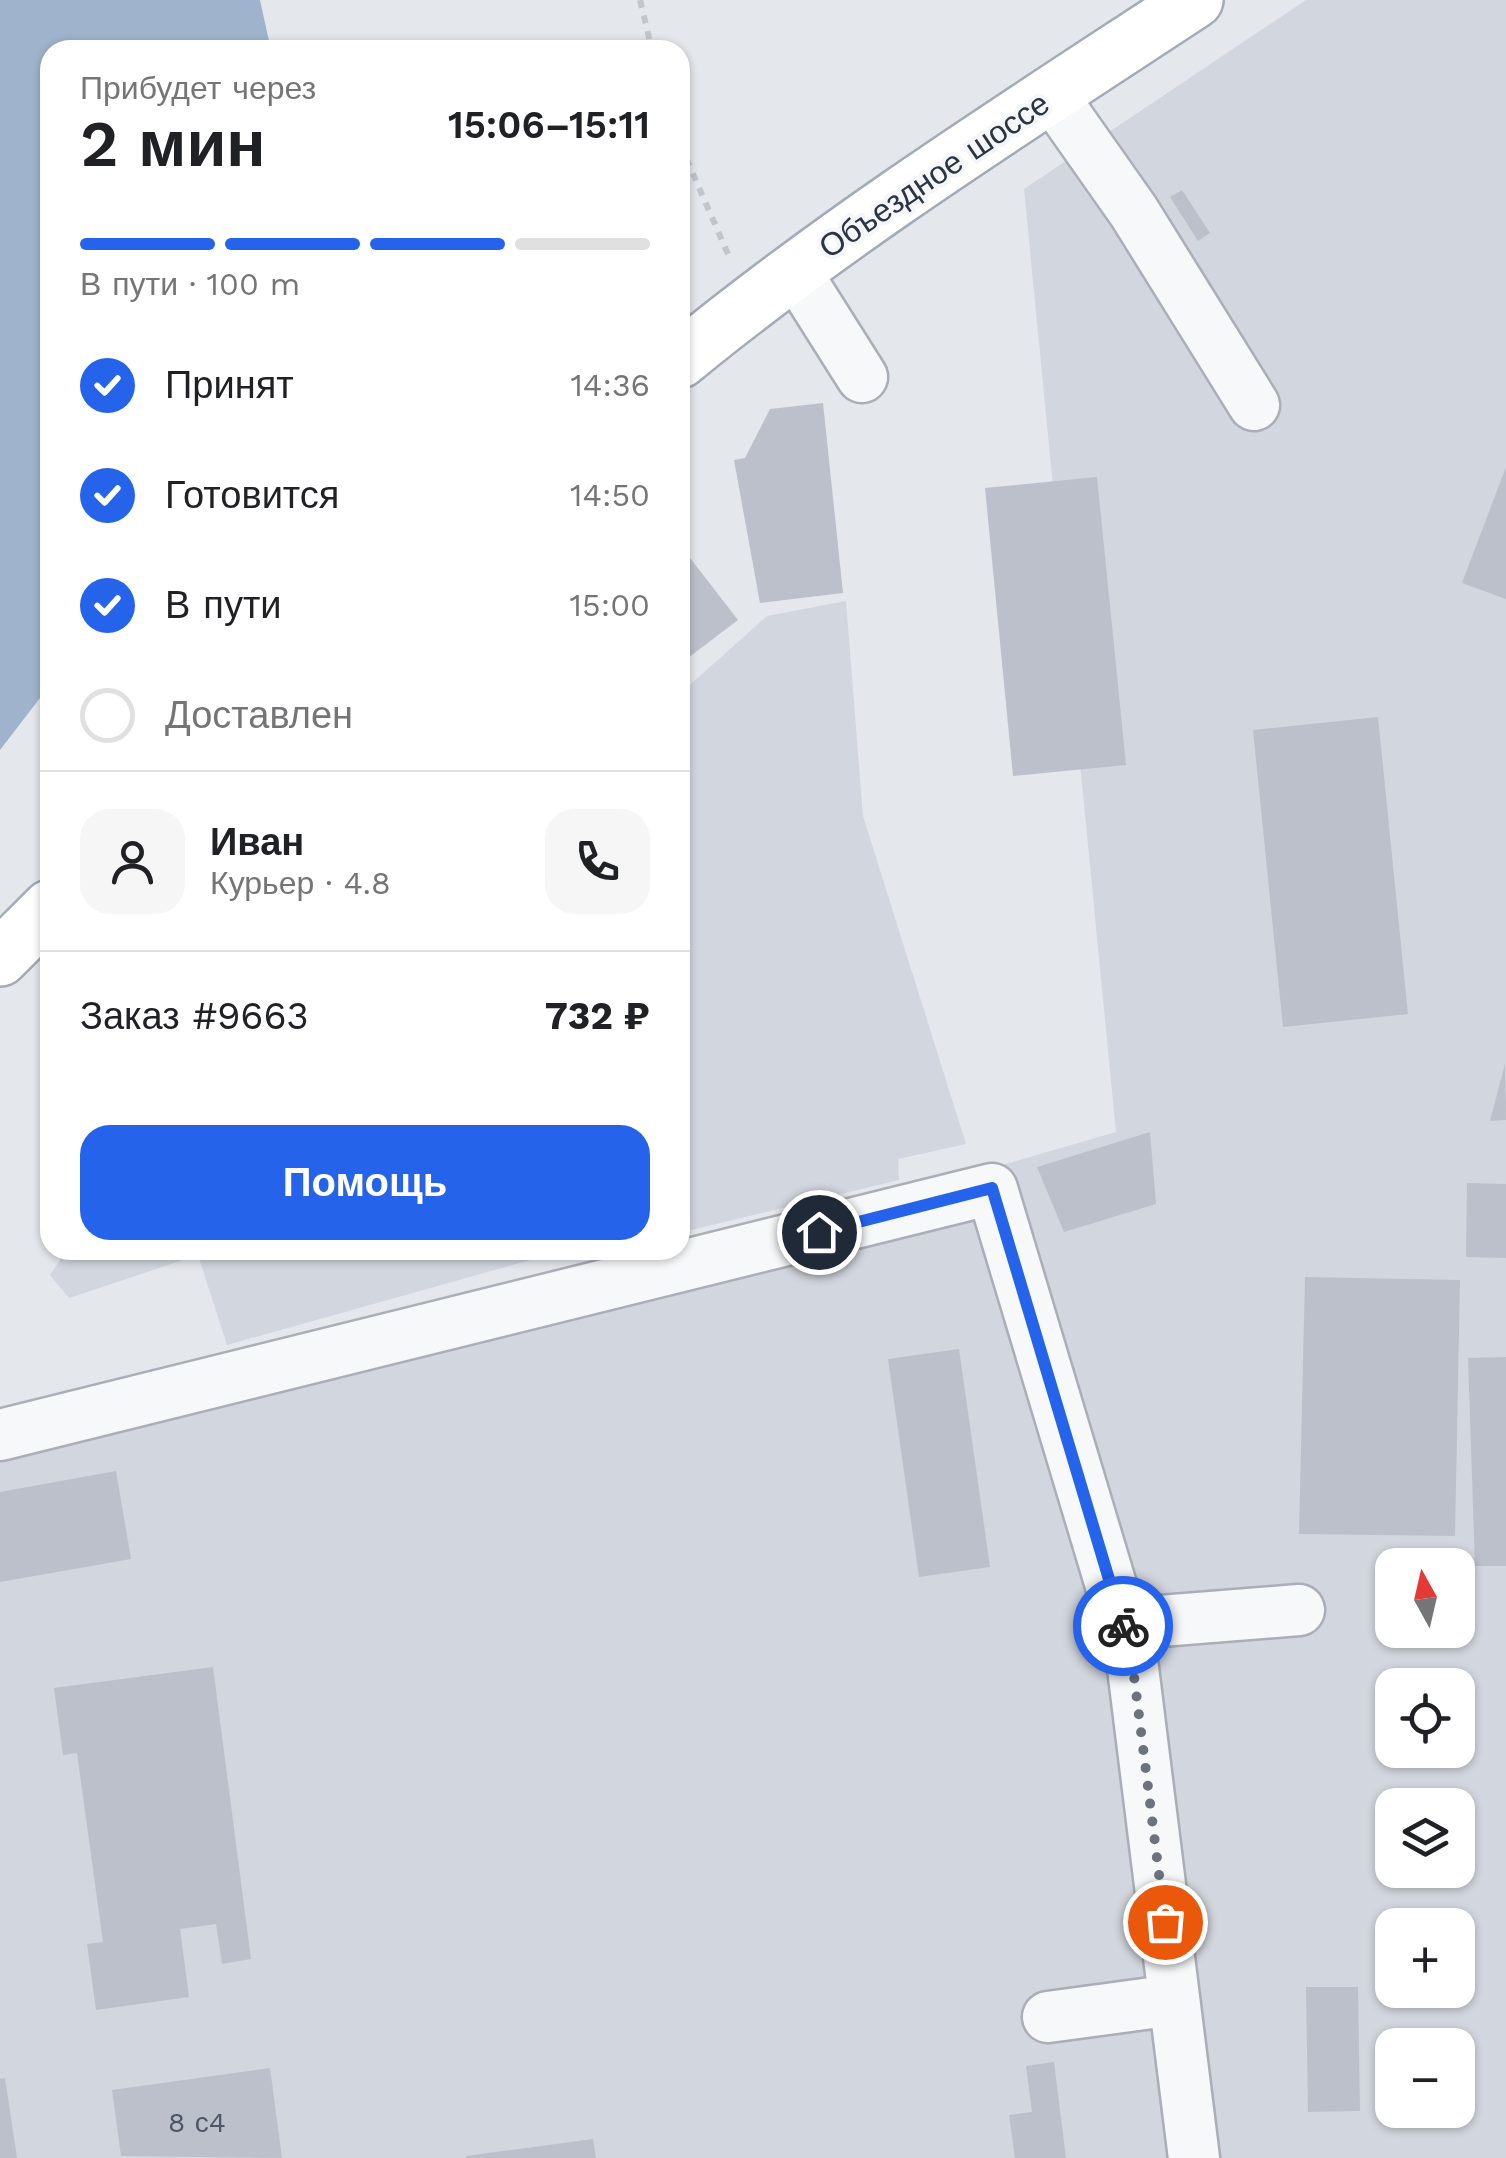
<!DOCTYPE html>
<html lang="ru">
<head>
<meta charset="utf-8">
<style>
	body { margin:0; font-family:"Work Sans",sans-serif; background:#f6f6f6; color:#202124; height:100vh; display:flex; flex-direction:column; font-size:38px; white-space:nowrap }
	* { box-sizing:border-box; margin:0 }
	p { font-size:32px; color:#757577 }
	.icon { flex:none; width:55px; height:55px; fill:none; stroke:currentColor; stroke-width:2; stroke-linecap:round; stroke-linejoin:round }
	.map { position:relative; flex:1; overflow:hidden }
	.details { position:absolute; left:40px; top:40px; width:650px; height:1220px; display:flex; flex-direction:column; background:#fff; border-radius:30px; box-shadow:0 2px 8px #0004 }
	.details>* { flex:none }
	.needle { width:65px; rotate:352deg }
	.buttons { position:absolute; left:1375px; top:1548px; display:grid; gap:20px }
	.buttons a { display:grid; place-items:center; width:100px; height:100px; border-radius:20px; background:#fff; box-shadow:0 2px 8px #0004; font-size:50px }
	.pin { position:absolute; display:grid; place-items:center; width:85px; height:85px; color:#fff; margin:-42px; border:5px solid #fff; border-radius:50%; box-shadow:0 2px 10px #0007 }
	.courier { position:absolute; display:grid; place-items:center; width:100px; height:100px; margin:-50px; border:8px solid #2563eb; border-radius:50%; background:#fff; color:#222; box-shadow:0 2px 12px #0007 }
	.head em { font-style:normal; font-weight:600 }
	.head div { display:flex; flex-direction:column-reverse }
	.head { display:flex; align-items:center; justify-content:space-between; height:170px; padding:0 40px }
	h1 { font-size:65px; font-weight:600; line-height:75px }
	.bar { display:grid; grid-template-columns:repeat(4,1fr); gap:15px 10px; align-content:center; height:120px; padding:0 40px }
	.bar i { height:12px; border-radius:8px; background:#e0e0e0 }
	.bar .current { background:#2563eb }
	.bar p { grid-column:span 4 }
	.line { display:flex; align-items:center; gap:25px; padding:0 40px; border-top:2px solid #e0e0e0 }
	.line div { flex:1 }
	.round { display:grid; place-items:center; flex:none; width:105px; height:105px; border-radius:30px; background:#f6f6f6 }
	ol { padding:0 40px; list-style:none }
	li { display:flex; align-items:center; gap:30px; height:110px }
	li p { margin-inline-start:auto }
	li .icon { padding:10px; border-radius:50%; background:#2563eb; color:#fff; stroke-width:4 }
	li:last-child { color:#757577 }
	li i { width:55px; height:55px; border:5px solid #e0e0e0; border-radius:50% }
	.button { display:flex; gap:20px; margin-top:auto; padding:20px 40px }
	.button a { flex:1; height:115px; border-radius:30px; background:#2563eb; color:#fff; font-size:40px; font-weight:600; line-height:115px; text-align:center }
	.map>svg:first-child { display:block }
</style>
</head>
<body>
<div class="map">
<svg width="1506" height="2158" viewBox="0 0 1506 2158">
	<rect width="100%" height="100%" fill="#e4e7ec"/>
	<g fill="#d2d6de" fill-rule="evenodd">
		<path d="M1306,0H1506V2158H0V1457L1116,1132L1024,189ZM1392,1565H1458V1630H1392ZM1392,1685H1458V1750H1392ZM1392,1805H1458V1870H1392ZM1392,1925H1458V1990H1392ZM1392,2045H1458V2110H1392Z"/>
		<polygon points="846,601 863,816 966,1144 898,1159 899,1180 687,1231 685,1217 680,1218 680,701 692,683 767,616"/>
		<polygon points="67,1250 566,1250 227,1345 198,1255 69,1298 50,1275"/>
	</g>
	<polygon fill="#9fb4cc" points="0,0 260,0 271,50 50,50 50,685 0,750"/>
	<g fill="#bbc0ca">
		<polygon points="1182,190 1210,233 1198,241 1170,197"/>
		<polygon points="823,403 843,593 760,603 734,460 745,458 770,409"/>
		<polygon points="1506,467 1506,599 1462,583"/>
		<polygon points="1097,477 1126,765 1013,776 985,488"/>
		<polygon points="680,545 738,620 680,664"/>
		<polygon points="1378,717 1408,1014 1283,1027 1253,730"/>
		<polygon points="1505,1064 1506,1120 1490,1121"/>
		<polygon points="1150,1132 1156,1204 1064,1232 1037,1167"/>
		<polygon points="1467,1183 1506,1184 1506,1258 1466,1257"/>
		<polygon points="1305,1277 1460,1280 1455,1536 1299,1534"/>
		<polygon points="959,1349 990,1567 919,1577 888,1359"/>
		<polygon points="1506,1357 1506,1566 1475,1566 1468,1358"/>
		<polygon points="116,1471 131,1559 0,1582 0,1492"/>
		<polygon points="213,1667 251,1959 222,1964 216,1924 180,1929 189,1997 96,2010 87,1944 103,1942 77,1753 63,1755 54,1688"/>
		<polygon points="1306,1987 1358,1987 1360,2111 1308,2112"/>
		<polygon points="1054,2062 1066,2158 1015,2158 1009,2115 1032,2112 1026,2066"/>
		<polygon points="270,2068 282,2158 121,2156 112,2090"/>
		<polygon points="5,2078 17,2158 0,2158 0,2079"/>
		<polygon points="593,2139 596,2158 466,2158 466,2156"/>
	</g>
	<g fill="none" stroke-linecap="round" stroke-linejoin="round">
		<defs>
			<g id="minor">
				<polyline points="1051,94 1134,212 1254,405"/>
				<polyline points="795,271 862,377"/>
				<polyline points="0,1435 992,1189 1131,1652 1194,2158"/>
				<polyline points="1123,1624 1299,1610"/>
				<polyline points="1048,2017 1174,2000"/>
			</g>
			<g id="major">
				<path d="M680,360C842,227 1020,115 1195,0"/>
				<polyline points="0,958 50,908"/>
			</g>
		</defs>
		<use href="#minor" stroke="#a9aeb7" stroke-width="55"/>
		<use href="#major" stroke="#a3abb8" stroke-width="60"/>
		<g stroke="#c2c5cb" stroke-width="6" stroke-dasharray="8 8" stroke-linecap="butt">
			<polyline points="640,0 652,50"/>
			<polyline points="680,144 731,261"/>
		</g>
		<use href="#minor" stroke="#f7f8fa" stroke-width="50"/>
		<use href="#major" stroke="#fff" stroke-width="55"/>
	</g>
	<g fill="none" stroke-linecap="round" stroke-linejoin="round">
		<polyline stroke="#6c737f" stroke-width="10" stroke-dasharray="0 18" points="1123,1626 1131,1652 1165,1922"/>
		<polyline stroke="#2563eb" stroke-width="12" points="819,1232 992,1188 1123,1626"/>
	</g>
	<g text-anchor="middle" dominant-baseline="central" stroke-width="8" stroke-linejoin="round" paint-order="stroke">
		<g font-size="28" fill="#4f5766">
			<text x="197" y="2122">8 с4</text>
		</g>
		<g font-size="32" fill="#2b3445" stroke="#f4f6f9">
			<text transform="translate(934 175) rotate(-34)">Объездное шоссе</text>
		</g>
	</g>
</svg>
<div class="buttons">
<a><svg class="needle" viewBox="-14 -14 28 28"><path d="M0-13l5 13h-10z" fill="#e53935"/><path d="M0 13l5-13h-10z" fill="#757577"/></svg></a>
<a><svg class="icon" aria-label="locate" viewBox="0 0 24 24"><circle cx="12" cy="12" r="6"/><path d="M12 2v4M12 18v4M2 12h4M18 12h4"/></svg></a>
<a><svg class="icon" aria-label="layers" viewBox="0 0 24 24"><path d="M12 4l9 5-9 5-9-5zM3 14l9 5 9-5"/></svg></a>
<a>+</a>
<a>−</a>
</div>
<div class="pin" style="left:1165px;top:1922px;background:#ea580c"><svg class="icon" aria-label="bag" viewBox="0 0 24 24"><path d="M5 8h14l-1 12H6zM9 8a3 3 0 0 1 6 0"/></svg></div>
<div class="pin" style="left:819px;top:1232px;background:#1f2937"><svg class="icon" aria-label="home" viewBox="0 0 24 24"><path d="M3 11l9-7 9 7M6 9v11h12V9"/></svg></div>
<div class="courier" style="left:1123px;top:1626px"><svg class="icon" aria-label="bike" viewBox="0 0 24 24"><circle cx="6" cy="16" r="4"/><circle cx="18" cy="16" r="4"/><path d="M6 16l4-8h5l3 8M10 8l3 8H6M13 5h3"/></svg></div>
<section class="details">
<div class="head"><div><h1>2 мин</h1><p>Прибудет через</p></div><em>15:06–15:11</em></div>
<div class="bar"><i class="current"></i><i class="current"></i><i class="current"></i><i></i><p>В пути · 100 m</p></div>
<ol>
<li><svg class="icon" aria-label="check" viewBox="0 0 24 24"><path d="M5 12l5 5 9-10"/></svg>Принят<p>14:36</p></li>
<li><svg class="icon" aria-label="check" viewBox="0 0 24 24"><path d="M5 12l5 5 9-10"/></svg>Готовится<p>14:50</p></li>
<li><svg class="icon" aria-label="check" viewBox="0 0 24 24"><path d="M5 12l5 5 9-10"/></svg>В пути<p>15:00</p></li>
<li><i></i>Доставлен</li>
</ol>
<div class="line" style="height:180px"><a class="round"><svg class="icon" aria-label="person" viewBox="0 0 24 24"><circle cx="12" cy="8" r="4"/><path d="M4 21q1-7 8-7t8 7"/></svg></a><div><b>Иван</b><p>Курьер · 4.8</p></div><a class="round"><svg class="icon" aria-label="phone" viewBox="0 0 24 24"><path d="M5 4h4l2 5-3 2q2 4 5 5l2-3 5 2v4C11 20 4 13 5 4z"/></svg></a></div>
<div class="line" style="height:130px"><div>Заказ #9663</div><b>732 ₽</b></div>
<div class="button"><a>Помощь</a></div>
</section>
</div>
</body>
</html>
